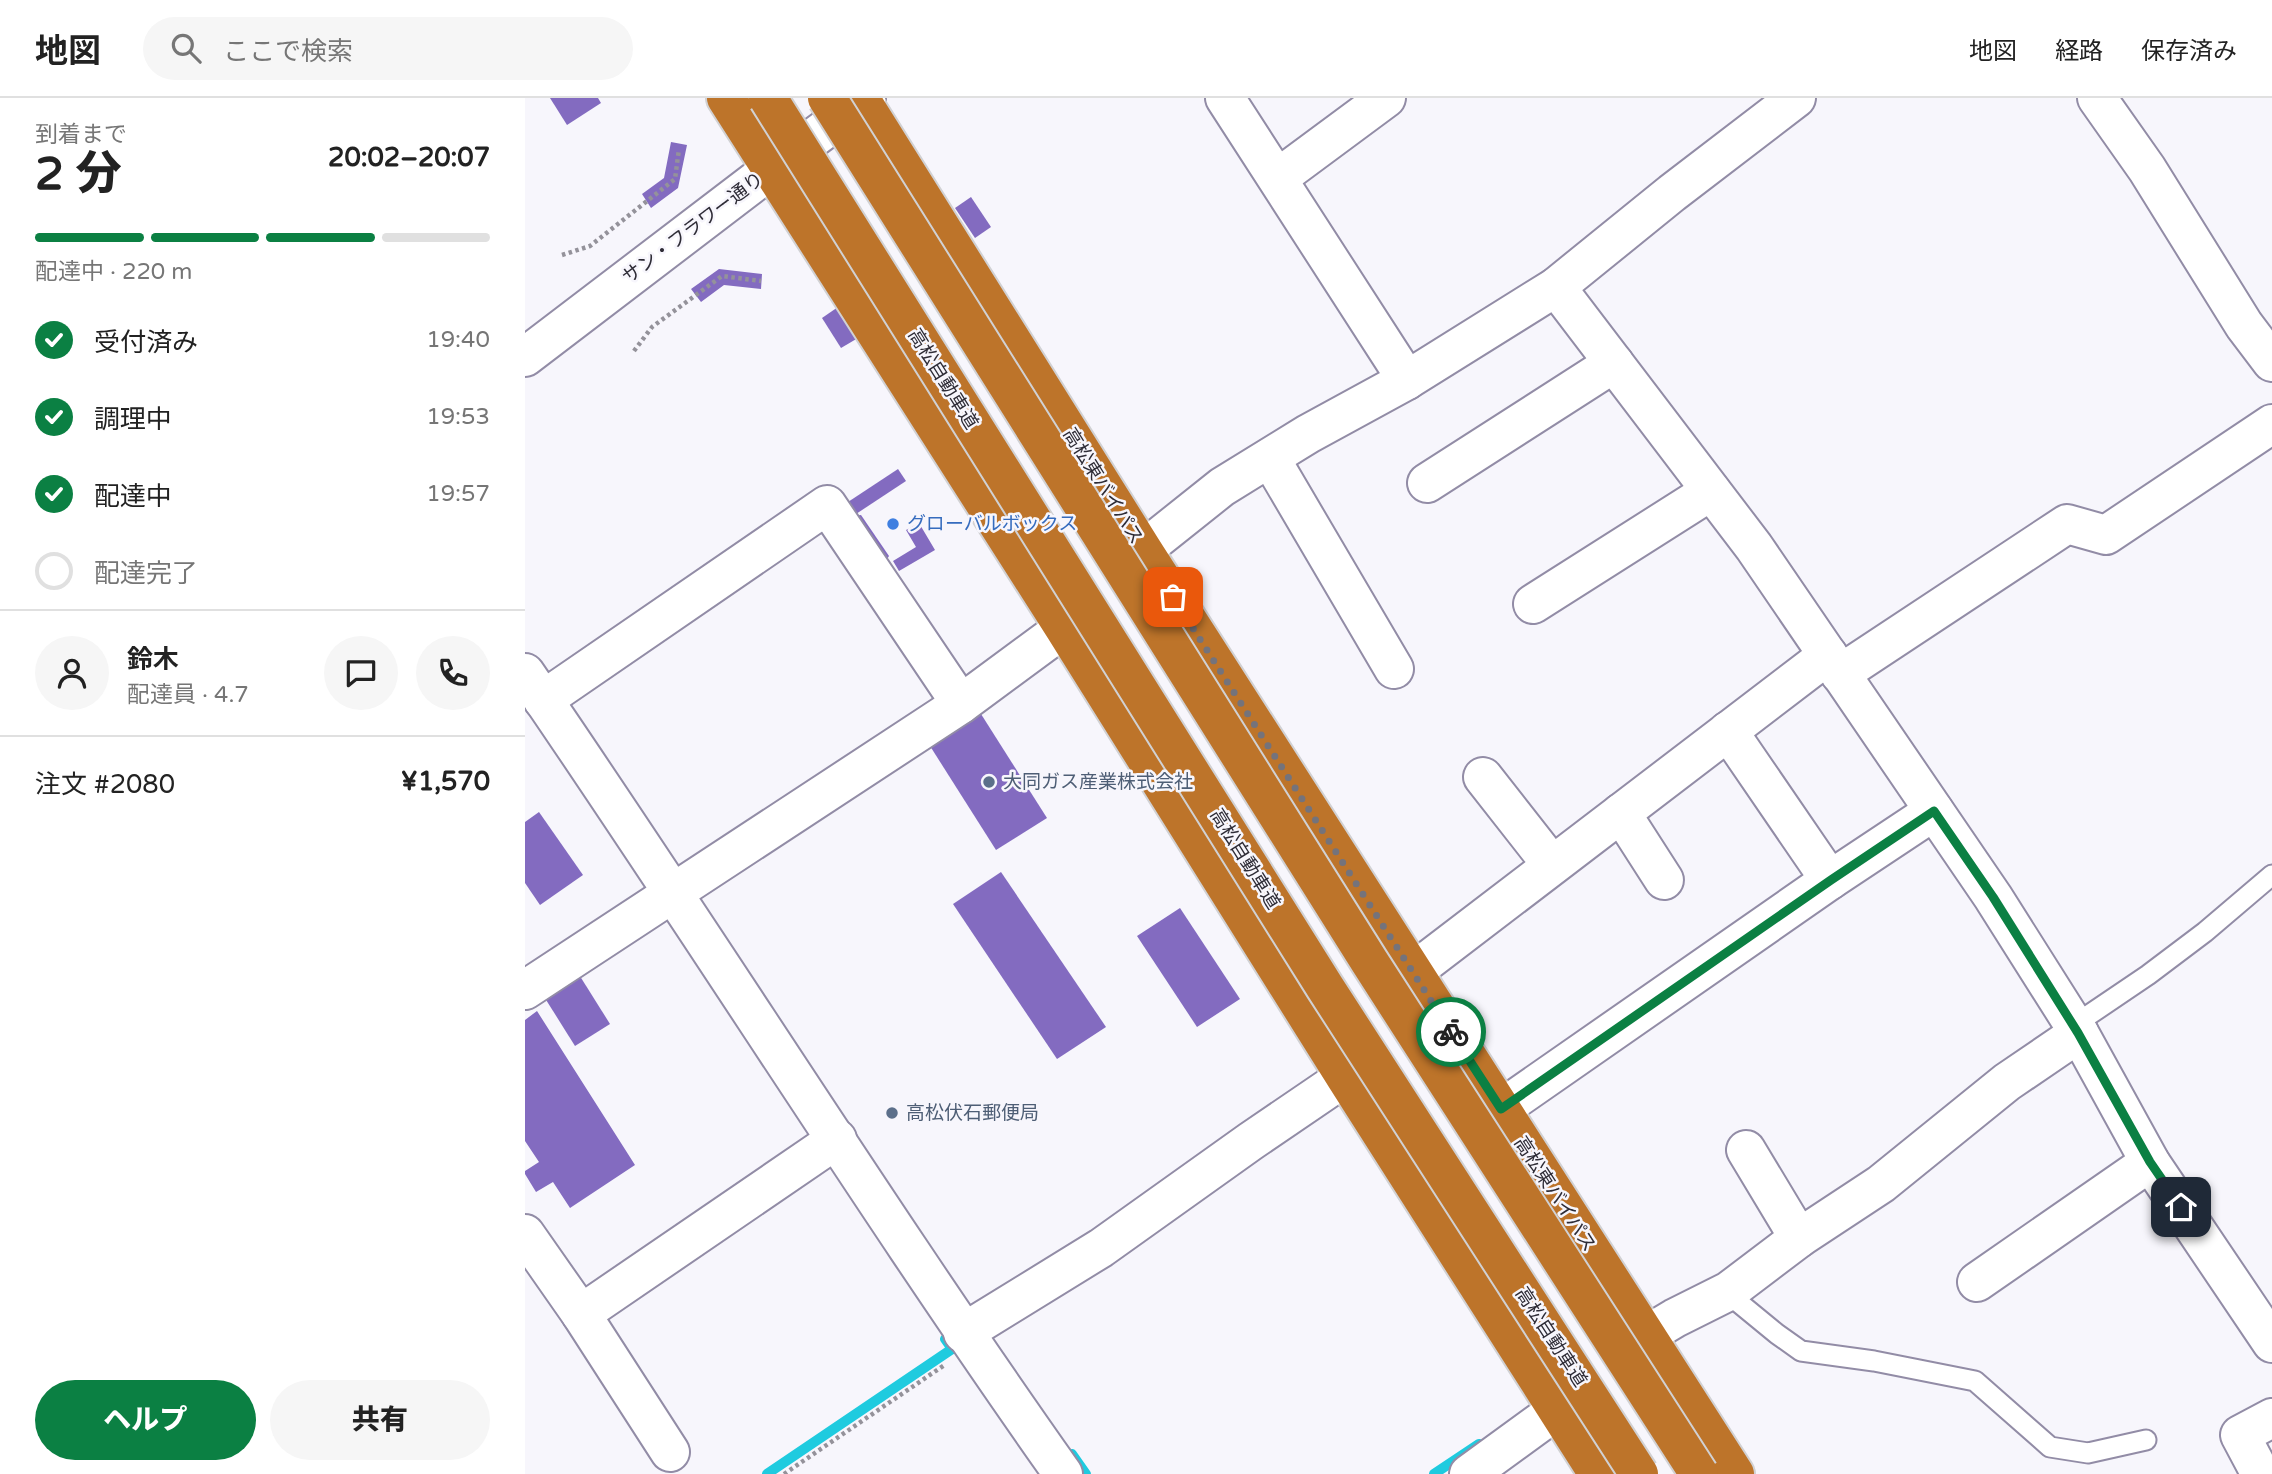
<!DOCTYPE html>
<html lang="ja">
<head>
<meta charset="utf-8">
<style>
	body { margin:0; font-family:"Varela Round","Noto Sans JP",sans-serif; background:#f6f6f6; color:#222; height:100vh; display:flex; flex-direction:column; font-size:26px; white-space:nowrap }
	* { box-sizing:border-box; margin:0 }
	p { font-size:23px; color:#767676 }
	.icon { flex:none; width:38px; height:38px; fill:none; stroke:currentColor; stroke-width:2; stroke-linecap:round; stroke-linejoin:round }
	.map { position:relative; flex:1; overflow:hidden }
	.details { display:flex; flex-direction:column; background:#fff; width:525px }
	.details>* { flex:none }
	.pin { position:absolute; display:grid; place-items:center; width:60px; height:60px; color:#fff; margin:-30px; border-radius:14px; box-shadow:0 4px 10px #0006 }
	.courier { position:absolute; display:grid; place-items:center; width:70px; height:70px; margin:-35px; border:5px solid #0b8043; border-radius:50%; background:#fff; color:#222; box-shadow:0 2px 9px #0007 }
	.head em { font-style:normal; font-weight:800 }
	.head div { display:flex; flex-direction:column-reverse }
	.head { display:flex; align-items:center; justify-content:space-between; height:119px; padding:0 35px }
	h1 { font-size:46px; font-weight:800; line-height:52px }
	.bar { display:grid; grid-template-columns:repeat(4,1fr); gap:10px 7px; align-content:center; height:84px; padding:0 35px }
	.bar i { height:9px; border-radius:5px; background:#e0e0e0 }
	.bar .selected { background:#0b8043 }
	.bar p { grid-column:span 4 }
	.line { display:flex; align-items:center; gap:18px; padding:0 35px; border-top:2px solid #e0e0e0 }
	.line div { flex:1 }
	.round { display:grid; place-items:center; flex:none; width:74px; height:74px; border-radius:37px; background:#f6f6f6 }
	ol { padding:0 35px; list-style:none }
	li { display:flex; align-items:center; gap:21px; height:77px }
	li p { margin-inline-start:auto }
	li .icon { padding:7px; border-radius:50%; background:#0b8043; color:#fff; stroke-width:4 }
	li:last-child { color:#767676 }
	li i { width:38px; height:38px; border:4px solid #e0e0e0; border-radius:50% }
	.primary-button { display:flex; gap:14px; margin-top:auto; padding:14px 35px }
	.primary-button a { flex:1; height:80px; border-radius:42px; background:#0b8043; color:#fff; font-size:28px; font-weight:800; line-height:80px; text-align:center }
	.primary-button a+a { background:#f6f6f6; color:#222 }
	header { display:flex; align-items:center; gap:42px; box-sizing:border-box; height:98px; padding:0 35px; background:#fff; border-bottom:2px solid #e0e0e0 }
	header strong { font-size:33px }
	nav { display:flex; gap:38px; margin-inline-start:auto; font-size:24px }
	.search { width:490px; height:63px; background:#f6f6f6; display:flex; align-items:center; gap:18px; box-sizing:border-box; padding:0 24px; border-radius:38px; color:#767676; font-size:26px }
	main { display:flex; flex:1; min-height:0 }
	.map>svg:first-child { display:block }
</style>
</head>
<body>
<header>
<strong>地図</strong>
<div class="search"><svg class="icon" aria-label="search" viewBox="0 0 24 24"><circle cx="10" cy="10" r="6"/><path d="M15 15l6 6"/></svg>ここで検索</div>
<nav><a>地図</a><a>経路</a><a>保存済み</a></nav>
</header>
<main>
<section class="details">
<div class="head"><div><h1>2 分</h1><p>到着まで</p></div><em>20:02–20:07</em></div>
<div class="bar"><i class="selected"></i><i class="selected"></i><i class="selected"></i><i></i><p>配達中 · 220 m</p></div>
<ol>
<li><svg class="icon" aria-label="check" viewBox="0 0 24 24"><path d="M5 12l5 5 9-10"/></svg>受付済み<p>19:40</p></li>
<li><svg class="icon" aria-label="check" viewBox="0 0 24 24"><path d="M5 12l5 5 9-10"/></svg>調理中<p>19:53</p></li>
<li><svg class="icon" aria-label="check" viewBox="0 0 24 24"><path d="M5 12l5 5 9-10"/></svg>配達中<p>19:57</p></li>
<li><i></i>配達完了</li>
</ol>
<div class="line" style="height:126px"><a class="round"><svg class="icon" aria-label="person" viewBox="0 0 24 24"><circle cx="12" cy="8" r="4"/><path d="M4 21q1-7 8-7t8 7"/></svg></a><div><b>鈴木</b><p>配達員 · 4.7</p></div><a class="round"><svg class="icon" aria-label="chat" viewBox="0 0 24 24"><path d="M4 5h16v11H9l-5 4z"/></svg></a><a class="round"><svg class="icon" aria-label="phone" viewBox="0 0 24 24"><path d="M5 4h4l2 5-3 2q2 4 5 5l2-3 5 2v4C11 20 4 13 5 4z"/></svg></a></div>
<div class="line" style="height:91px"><div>注文 #2080</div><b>¥1,570</b></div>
<div class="primary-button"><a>ヘルプ</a><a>共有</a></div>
</section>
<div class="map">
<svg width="1747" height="1376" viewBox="0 0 1747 1376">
	<rect width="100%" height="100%" fill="#f7f6fc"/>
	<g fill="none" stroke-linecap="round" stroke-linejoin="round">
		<g stroke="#1fcbdf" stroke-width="10">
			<polyline points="547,1356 561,1376"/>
			<polyline points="242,1376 427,1251 420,1241"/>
			<polyline points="909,1376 954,1346"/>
		</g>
	</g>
	<g fill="#836bc0">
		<polygon points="25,0 73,0 76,5 42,27"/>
		<polygon points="146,44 162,47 153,90 126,110 117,96 139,80"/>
		<polygon points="446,99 466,129 450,140 430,110"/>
		<polygon points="194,171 237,176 236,191 199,187 176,204 166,191"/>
		<polygon points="313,209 333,240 316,250 297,220"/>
		<polygon points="373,371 381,383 331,416 323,404"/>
		<polygon points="336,417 364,458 359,466 327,418"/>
		<polygon points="394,425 410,452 374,473 368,463 391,449 381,432"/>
		<polygon points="456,616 522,720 471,752 405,648"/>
		<polygon points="14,714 58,777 15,807 0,785 0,724"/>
		<polygon points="476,774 581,929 532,961 428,806"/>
		<polygon points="655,810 715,901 672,929 612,838"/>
		<polygon points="53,875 85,926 50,948 18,897"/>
		<polygon points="12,913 110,1067 45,1110 28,1084 11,1094 0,1076 0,1073 14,1064 0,1043 0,922"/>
	</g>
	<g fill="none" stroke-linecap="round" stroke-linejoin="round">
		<defs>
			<g id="lane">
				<polyline points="1549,927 1623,877 1680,834 1747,777"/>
				<polyline points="1204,1193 1213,1204 1252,1236 1276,1253 1349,1263 1450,1283 1525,1349 1563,1355 1621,1342"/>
			</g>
			<g id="street">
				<polyline points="700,0 882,282"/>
				<polyline points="1572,0 1622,71 1719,227 1747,264"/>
				<polyline points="753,80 861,0"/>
				<polyline points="1031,189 1229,449 1468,799 1554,935 1625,1064 1747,1245"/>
				<polyline points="745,360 869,571"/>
				<polyline points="902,385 1089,265"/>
				<polyline points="618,452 697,389 783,336 882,282 1031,189 1147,95 1271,0"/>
				<polyline points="1008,506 1186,393"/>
				<polyline points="1315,576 1542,426 1581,437 1747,326"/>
				<polyline points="18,602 302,407 436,606"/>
				<polyline points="1203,633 1305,782"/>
				<polyline points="958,679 1027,767"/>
				<polyline points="1096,715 1139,782"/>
				<polyline points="888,874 1303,557"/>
				<polyline points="0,892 436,606 539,530"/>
				<polyline points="976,1011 1305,782 1409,713"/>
				<polyline points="1221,1052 1274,1140"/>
				<polyline points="0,1136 56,1216 312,1041"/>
				<polyline points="1452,1184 1625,1064"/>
				<polyline points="56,1216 145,1354"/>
				<polyline points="438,1235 576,1150 726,1043 820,979"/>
				<polyline points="1120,1238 1150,1220 1204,1193 1274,1140 1356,1086 1482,984 1554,935"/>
				<polyline points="1732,1369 1715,1337 1747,1320"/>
				<polyline points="944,1376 1032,1312"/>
			</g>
			<g id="secondary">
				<polyline points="0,259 245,72 341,1"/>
				<path d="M0,575C182,840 352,1113 538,1376"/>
			</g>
			<g id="highway">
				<polyline points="201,0 539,530 820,979 1073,1376"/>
				<polyline points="335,0 618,452 1210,1376"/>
			</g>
		</defs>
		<use href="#lane" stroke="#928ca6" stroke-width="23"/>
		<use href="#street" stroke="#928ca6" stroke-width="42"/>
		<use href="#secondary" stroke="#928ca6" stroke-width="42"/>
		<use href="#highway" stroke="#d1d1d3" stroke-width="42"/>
		<g stroke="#94929a" stroke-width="4.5" stroke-dasharray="3.5 3.5" stroke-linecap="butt">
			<polyline points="37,157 65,148 150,81 154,51"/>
			<polyline points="109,253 127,229 197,178 236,183"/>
			<polyline points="259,1376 421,1266"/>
		</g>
		<use href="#lane" stroke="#fff" stroke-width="19"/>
		<use href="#street" stroke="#fff" stroke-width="38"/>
		<use href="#secondary" stroke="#fff" stroke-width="38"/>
		<use href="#highway" stroke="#bd742a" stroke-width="38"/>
		<defs>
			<g id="highway-bridge">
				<polyline points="243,0 800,889 1114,1376"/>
				<polyline points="302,0 844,863 1174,1376"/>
			</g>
		</defs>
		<use href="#highway-bridge" stroke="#d1d1d3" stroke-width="42" stroke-linecap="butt"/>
		<use href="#highway-bridge" stroke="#bd742a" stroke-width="38"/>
	</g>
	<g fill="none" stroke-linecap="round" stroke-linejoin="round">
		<polyline stroke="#74737b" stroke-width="7" stroke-dasharray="0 12.6" points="648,499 926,934"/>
		<polyline stroke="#0b8043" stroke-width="9" points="926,934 976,1011 1306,782 1409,713 1468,799 1553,935 1625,1064 1656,1109"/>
	</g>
	<circle fill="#3f7fe0" stroke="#f7f6fc" stroke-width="2.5" cx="368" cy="426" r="7"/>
	<g fill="#5c6f8a" stroke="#f7f6fc" stroke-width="2.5">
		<circle cx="464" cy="684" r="7"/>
		<circle cx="367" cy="1015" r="7"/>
	</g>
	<g text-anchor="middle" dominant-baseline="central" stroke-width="5" stroke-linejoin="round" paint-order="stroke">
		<g font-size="19" fill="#2e2c36" stroke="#f7f6fc">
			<text transform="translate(168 130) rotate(-37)">サン・フラワー通り</text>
			<text transform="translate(418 281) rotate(58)">高松自動車道</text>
			<text transform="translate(578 388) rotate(58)">高松東バイパス</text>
			<text transform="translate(720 761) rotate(58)">高松自動車道</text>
			<text transform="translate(1030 1096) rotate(57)">高松東バイパス</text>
			<text transform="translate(1026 1239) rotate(57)">高松自動車道</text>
		</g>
		<g font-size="19" fill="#366cbe" stroke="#f7f6fc" text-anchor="start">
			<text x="382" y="426">グローバルボックス</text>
		</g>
		<g font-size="19" fill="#4e5e75" stroke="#f7f6fc" text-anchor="start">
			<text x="478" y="684">大同ガス産業株式会社</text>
			<text x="381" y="1015">高松伏石郵便局</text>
		</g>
	</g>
</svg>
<div class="pin" style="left:648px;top:499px;background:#ea580c"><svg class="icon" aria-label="bag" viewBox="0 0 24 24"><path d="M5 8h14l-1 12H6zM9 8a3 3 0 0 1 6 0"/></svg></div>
<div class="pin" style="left:1656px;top:1109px;background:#1f2937"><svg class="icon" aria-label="home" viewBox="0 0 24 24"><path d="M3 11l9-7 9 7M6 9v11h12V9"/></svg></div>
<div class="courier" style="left:926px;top:934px"><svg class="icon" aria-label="bike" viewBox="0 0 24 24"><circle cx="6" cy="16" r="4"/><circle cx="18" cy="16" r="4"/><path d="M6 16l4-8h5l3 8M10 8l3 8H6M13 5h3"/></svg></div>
</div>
</main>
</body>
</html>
